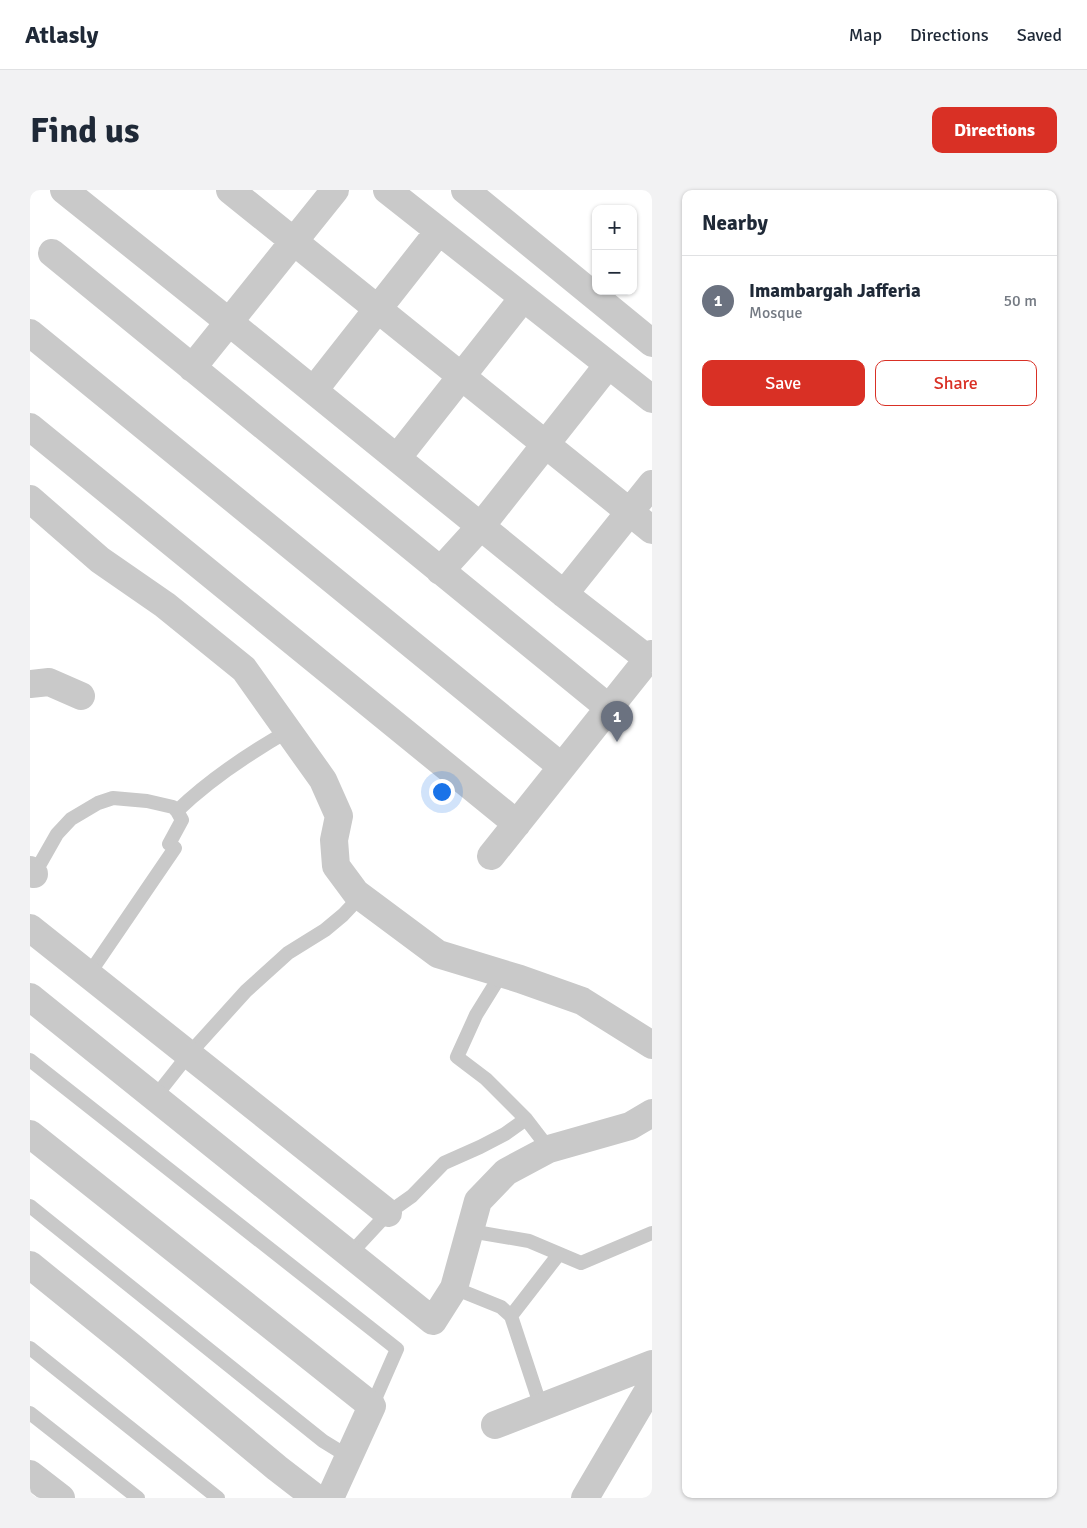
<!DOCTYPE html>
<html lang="en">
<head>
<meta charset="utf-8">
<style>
  :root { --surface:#fff; --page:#f2f2f3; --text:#1f2937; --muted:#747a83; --line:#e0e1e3; --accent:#d93025 }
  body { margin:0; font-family:Signika,sans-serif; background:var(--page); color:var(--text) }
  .controls { position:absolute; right:15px; top:15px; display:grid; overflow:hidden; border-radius:10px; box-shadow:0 1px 4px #0004 }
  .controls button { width:45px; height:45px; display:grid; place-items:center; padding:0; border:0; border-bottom:1px solid var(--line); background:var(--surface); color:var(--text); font:25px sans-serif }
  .you { position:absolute; left:411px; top:601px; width:18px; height:18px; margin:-12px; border:4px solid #fff; border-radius:50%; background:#1a73e8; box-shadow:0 0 0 8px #1a73e833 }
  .badge { display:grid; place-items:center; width:32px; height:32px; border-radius:50%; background:var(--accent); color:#fff; font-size:16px; font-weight:700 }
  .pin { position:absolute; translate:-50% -41px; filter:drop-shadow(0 1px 2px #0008) }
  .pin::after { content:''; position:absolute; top:26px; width:18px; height:15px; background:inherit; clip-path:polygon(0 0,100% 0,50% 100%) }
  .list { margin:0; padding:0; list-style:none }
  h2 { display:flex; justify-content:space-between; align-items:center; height:65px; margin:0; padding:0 20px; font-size:21px }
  h2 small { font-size:16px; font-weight:400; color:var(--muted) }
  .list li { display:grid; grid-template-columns:32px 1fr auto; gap:15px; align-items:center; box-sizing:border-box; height:90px; padding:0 20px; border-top:1px solid var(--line) }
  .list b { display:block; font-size:19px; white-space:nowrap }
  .list p { margin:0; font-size:16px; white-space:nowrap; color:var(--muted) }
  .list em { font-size:16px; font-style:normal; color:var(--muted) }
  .actions { display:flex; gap:10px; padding:15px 20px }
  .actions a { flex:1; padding:11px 0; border:1px solid var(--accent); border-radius:10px; text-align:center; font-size:18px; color:var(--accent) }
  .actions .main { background:var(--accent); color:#fff }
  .map { position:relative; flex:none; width:622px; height:1308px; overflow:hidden; border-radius:10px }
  header { display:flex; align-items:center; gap:30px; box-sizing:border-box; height:70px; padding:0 25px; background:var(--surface); border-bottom:1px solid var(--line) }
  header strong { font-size:24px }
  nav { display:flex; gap:28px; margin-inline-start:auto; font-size:18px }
  .intro { display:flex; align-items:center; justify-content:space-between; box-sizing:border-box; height:120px; padding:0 30px }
  h1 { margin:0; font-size:35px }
  .button { padding:12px 22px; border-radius:10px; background:var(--accent); color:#fff; font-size:18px; font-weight:700 }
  main { display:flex; gap:30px; padding:0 30px }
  aside { flex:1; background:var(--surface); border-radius:10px; box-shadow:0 1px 4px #0004 }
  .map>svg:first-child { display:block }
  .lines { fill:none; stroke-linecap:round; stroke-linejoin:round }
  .service { stroke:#c9c9c9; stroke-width:14 }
  .minor { stroke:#c9c9c9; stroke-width:28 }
</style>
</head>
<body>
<header>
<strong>Atlasly</strong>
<nav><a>Map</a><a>Directions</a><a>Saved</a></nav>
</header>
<div class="intro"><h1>Find us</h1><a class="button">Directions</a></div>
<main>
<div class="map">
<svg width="622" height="1308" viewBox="0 0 622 1308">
  <rect width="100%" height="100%" fill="#fff"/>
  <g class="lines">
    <path class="service" d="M2 688 27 644 41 629 68 613 83 608 117 611 143 617 147 621C180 589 218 564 258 541
      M472 783 446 825 427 867 456 889 496 929 519 959
      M59 784 145 658 139 654 152 630 147 621
      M0 870 367 1159 342 1216
      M125 907 159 864 216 801 258 763 295 740 313 725 330 707
      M0 1016 293 1251 319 1267
      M440 1041 499 1051 551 1073 622 1043
      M320 1064 358 1023 382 1006 414 973 450 957 475 944 496 929
      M424 1098 471 1117 481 1126 511 1217
      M481 1126 529 1064
      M0 1158 188 1308
      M0 1223 108 1308"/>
    <path class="minor" d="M34 0 199 132 534 404 618 469
      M200 0 622 340
      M357 0 622 209
      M435 0 622 153
      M22 63 579 518
      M0 143 532 577
      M162 178 305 0
      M284 200 409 41
      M0 237 487 634
      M367 268 493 108
      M0 309 70 370 135 415 214 479 293 590 309 626 304 650 306 676 326 703 408 764 490 789 552 811 622 855
      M410 381 451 336 578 175
      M534 404 622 294
      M0 494 19 492 51 506
      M461 666 622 464
      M0 680 4 684
      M0 738 358 1023
      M0 807 403 1131 424 1098 448 1011 476 982 519 959 600 936 622 923
      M0 944 342 1216 300 1308
      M0 1075 104 1159 247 1278 286 1308
      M465 1235 622 1174
      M0 1284 31 1308
      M555 1308 622 1194"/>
  </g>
</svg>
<div class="controls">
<button>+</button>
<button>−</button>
</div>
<div class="you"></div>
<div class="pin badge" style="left:587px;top:552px;background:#6b7280">1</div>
</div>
<aside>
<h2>Nearby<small></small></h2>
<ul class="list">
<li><span class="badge" style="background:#6b7280">1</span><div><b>Imambargah Jafferia</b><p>Mosque</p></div><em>50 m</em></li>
</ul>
<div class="actions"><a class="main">Save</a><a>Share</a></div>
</aside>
</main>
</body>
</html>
